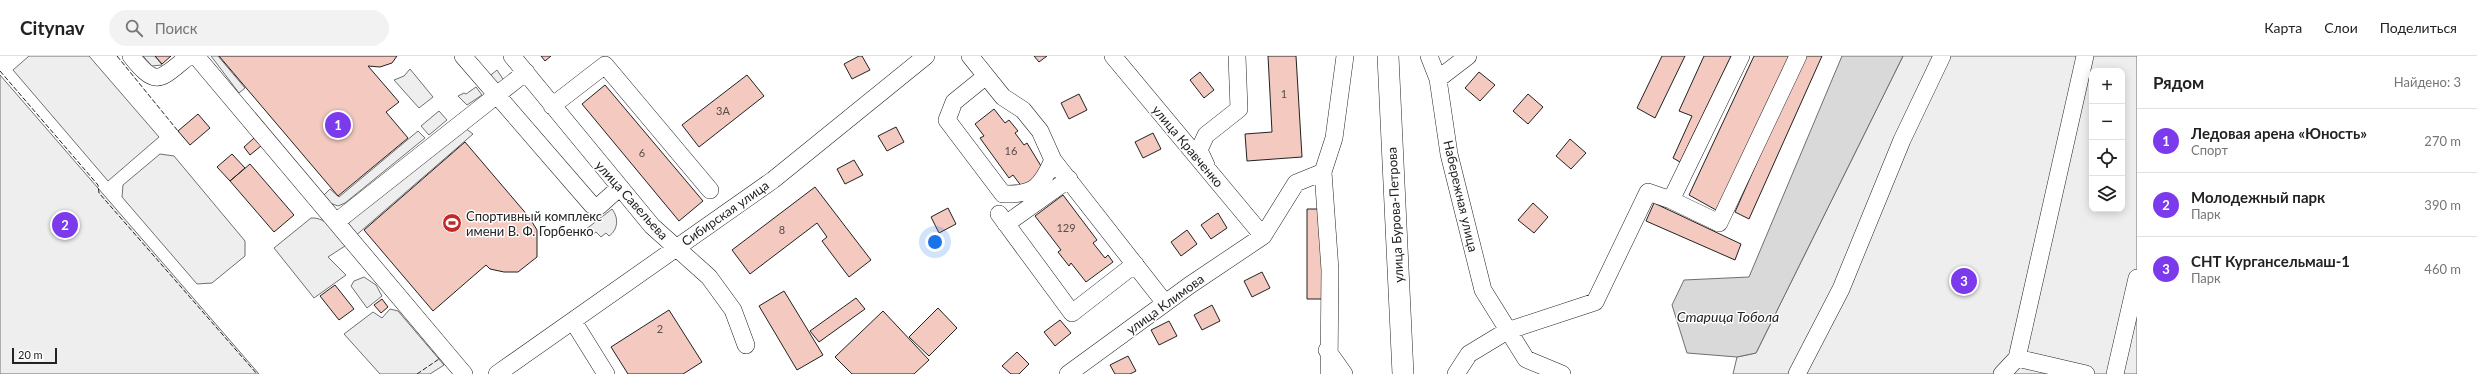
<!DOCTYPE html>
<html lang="ru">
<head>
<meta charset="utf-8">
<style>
  :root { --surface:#fff; --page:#f2f2f2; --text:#222; --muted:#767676; --line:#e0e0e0; --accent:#7c3aed }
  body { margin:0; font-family:Lato,sans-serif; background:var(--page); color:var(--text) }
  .controls { position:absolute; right:12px; top:12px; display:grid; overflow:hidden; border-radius:8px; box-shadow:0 2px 10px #0003 }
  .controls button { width:36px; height:36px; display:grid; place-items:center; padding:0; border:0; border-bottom:1px solid var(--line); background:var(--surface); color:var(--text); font:20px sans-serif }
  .scale { position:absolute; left:12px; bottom:10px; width:45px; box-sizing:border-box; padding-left:4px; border:2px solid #222; border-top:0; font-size:11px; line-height:14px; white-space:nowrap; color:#222; -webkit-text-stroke:3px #fff; paint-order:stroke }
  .you { position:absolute; left:935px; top:186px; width:14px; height:14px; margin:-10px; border:3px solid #fff; border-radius:50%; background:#1a73e8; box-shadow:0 0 0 6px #1a73e833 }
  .badge { display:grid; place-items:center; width:26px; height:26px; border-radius:50%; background:var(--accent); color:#fff; font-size:13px; font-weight:700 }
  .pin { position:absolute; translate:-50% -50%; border:2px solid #fff; box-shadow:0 1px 4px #0006 }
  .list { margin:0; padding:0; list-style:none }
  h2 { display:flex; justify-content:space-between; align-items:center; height:52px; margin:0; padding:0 16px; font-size:17px }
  h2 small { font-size:13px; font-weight:400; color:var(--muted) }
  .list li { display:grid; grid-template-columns:26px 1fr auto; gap:12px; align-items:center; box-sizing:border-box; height:64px; padding:0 16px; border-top:1px solid var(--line) }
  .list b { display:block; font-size:15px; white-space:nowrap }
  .list p { margin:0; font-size:13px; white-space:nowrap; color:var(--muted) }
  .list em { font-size:13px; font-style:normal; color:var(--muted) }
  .icon { flex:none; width:22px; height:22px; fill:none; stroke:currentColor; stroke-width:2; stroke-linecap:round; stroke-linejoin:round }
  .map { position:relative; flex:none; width:2137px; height:318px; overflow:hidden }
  header { display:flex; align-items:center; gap:24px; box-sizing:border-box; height:56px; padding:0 20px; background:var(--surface); border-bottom:1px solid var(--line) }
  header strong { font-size:19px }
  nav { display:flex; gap:22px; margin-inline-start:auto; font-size:14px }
  .search { width:280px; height:36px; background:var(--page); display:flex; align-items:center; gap:10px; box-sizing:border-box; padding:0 14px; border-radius:22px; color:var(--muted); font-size:15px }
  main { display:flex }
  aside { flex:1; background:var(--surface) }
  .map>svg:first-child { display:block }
  .green { fill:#eee; stroke:#6f6f6f; fill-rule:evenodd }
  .water { fill:#d9d9d9; stroke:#6f6f6f }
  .building { fill:#f3c9c0; stroke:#222 }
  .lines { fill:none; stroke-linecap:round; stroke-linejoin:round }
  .minor-casing { stroke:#222; stroke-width:18 }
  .major-casing { stroke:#222; stroke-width:22 }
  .minor { stroke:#fff; stroke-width:17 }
  .major { stroke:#fff; stroke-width:21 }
  .fence { stroke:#222; stroke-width:1; stroke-dasharray:5 2; stroke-linecap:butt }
  .labels { text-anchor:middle; stroke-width:3; stroke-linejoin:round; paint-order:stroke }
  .number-label { font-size:11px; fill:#564c4a }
  .street-label { font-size:13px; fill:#222; stroke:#fff }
  .poi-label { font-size:13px; fill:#222; stroke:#fff; text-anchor:start }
  .water-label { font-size:14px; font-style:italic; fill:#222; stroke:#fff }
</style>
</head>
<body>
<header>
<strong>Citynav</strong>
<div class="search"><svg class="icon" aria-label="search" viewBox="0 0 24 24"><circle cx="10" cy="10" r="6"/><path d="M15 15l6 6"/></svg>Поиск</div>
<nav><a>Карта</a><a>Слои</a><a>Поделиться</a></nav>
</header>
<main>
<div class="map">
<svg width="2137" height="318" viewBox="0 0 2137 318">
  <rect width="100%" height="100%" fill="#fff"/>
  <path class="green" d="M29 0H89L159 81 108 125 13 14Z
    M143 0H155L162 9 152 10Z
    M211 0H218L245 32 239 37Z
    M1903 0H2137V318H1733L1737 301 1756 297ZM2092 15H2122V153H2092Z
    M410 13 433 41 419 52 394 24 404 20Z
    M497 14 505 26 501 29 487 22Z
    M0 19 259 318H0Z
    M476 31 482 39 467 49 458 40 464 37 466 38Z
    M439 55 447 64 429 79 421 70Z
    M465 72 473 78 353 182 348 175 349 166Z
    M418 75 425 82 345 147 338 150 330 147 324 139 330 133 339 141Z
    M160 98 174 100 245 185V200L212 227 197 228 122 141 123 129Z
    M612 153C619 162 618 174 609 180L606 177 601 181 596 176 590 180 585 174Z
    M311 162C328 161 336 178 345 190L328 201 346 219 314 242 274 192Z
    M364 221 376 229 382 240 367 252 351 230 354 225Z
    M390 253 398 255 444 309 430 318H380L344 278 373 256 382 262Z"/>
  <path class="water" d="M1842 0H1903L1756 297 1737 301 1687 297 1672 249 1684 224 1749 221Z"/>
  <path class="building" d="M155 0H171L162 8Z
    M219 0H397L392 7 380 11 368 10 399 46 386 56 408 82 338 140Z
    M541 0H551L545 5Z
    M859 0H862L870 14 852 23 844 8Z
    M1034 0H1047L1039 6Z
    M1268 0H1296L1302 101 1247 105 1245 78 1272 76Z
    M1662 0H1685L1655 62 1637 52Z
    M1704 0H1731L1680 106 1673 102 1692 60 1679 55Z
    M1754 0H1791L1716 154 1689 139Z
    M1804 0H1822L1749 163 1735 156Z
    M1200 16 1214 34 1204 42 1190 24Z
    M1479 16 1495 29 1480 45 1465 32Z
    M747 19 764 40 699 91 682 69Z
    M605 29 703 145 679 165 582 48Z
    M1079 38 1087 54 1069 63 1061 47Z
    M1528 38 1543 51 1528 68 1513 55Z
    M994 53 1005 67 1009 64 1018 75 1015 77 1024 89 1027 87 1044 115 1022 131 1013 119 1009 122 980 82 984 80 975 68Z
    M198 58 210 72 190 89 178 75Z
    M896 71 904 86 887 95 878 80Z
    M1153 77 1161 93 1143 102 1135 86Z
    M254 82 261 90 250 99 244 91Z
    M1570 83 1586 97 1571 113 1556 100Z
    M465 86 529 161 537 174V201L518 216H504L490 213 486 209 433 255 364 174Z
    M232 98 245 112 230 125 217 111Z
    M854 104 863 119 845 128 837 113Z
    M250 108 294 159 274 176 230 125Z
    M815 131 871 204 849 221 822 185 827 181 817 167 750 218 732 194Z
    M1063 139 1097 184 1093 187 1105 202 1108 199 1113 206 1086 226 1071 207 1069 210 1058 196 1061 194 1035 160Z
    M1533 147 1548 161 1534 177 1518 164Z
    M1654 147 1741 188 1735 204 1646 165Z
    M948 152 956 168 939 177 931 161Z
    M1307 153H1323V243H1307Z
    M1218 157 1227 172 1211 183 1201 169Z
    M1187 174 1197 188 1181 200 1171 186Z
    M1262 216 1270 232 1252 241 1244 225Z
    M335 229 354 253 339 264 320 240Z
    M784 235 823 299 797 314 759 250Z
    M856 242 865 253 819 286 810 275Z
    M382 243 388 251 381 257 374 249Z
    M1212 249 1220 265 1202 274 1194 259Z
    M938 252 957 272 929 300 909 281Z
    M669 254 702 306 683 318H628L611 291Z
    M883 255 929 304 914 318H852L835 301Z
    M1060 264 1071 277 1055 290 1044 276Z
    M1169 265 1177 280 1159 289 1151 274Z
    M1017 296 1029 308 1019 318H1011L1002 310Z
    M1128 300 1136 315 1130 318H1115L1110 309Z"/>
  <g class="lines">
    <defs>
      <path id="minor" d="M131 0C157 33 160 23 189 0
        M196 0 464 318
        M463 0 592 149 599 150 619 132
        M512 0 652 170 709 221 733 254 746 289
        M970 0 1003 41 1023 54 1040 75 1053 104C1041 131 1034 139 1003 138L947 64 954 46 986 20
        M1113 0 1263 180
        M1429 0 1438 23 1449 98 1483 234 1526 303 1562 318
        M1741 0 1671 144 1719 167 1798 0
        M1438 23 1468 0
        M552 50 605 9 710 134
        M1053 104 1165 247
        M1206 109 1199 94 1206 79 1239 53 1237 0
        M1323 116 1330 214 1329 318
        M999 158 1072 257 1135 208
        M336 166 526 16
        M1006 168 1069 123
        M573 265 606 318
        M1327 294 1344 318
        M2017 302 2086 318
        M497 318 773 124 926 0
        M1068 318 1190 229 1263 180 1296 127 1323 116 1334 82 1345 0
        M1456 318 1469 298 1507 275 1595 246 1648 136 1671 144
        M1797 318 1841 233 1902 84 1942 0
        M2002 318 2017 302 2085 0
        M2115 318 2137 222"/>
      <path id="major" d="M1388 0 1403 318"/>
    </defs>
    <use href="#minor" class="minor-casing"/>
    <use href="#major" class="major-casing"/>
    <use href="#minor" class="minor"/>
    <use href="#major" class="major"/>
    <path class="fence" d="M117 0 178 75
      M0 15 98 129 99 137 257 318
      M417 318 439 303"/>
  </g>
  <defs>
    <symbol id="stadium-disc" viewBox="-11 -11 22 22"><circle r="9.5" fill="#c62828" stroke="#fff"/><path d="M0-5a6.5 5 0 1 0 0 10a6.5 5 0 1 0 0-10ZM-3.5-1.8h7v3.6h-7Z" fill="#fff"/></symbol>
  </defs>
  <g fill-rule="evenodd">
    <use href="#stadium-disc" x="441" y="156" width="22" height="22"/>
  </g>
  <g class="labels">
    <g class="number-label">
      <text x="1284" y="42">1</text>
      <text x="723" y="59">3А</text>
      <text x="1011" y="99">16</text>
      <text x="642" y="101">6</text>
      <text x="1066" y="176">129</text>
      <text x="782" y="178">8</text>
      <text x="660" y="277">2</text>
    </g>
    <g class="street-label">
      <text transform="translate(1188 90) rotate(50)" y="5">улица Кравченко</text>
      <text transform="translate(1461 140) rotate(77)" y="5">Набережная улица</text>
      <text transform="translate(632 144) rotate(48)" y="5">улица Савельева</text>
      <text transform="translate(725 157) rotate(-35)" y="5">Сибирская улица</text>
      <text transform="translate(1395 159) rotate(-93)" y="5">улица Бурова-Петрова</text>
      <text transform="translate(1165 248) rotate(-36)" y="5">улица Климова</text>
    </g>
    <g class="poi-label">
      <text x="466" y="165">Спортивный комплекс<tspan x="466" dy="15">имени В. Ф. Горбенко</tspan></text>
    </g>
    <g class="water-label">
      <text x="1728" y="266">Старица Тобола</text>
    </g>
  </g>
</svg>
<div class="controls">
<button>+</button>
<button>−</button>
<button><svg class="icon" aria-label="locate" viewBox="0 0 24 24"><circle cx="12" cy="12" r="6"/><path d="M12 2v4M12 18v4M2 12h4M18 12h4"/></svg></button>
<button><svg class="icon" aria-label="layers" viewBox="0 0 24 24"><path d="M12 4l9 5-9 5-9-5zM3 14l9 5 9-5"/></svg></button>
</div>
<div class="scale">20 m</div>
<div class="you"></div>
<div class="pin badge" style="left:338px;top:69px">1</div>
<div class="pin badge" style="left:65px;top:169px">2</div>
<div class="pin badge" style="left:1964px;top:225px">3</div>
</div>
<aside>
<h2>Рядом<small>Найдено: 3</small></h2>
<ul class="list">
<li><span class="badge">1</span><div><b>Ледовая арена «Юность»</b><p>Спорт</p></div><em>270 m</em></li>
<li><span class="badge">2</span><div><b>Молодежный парк</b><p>Парк</p></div><em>390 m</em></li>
<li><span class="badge">3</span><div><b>СНТ Кургансельмаш-1</b><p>Парк</p></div><em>460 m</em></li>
</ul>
</aside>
</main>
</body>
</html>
